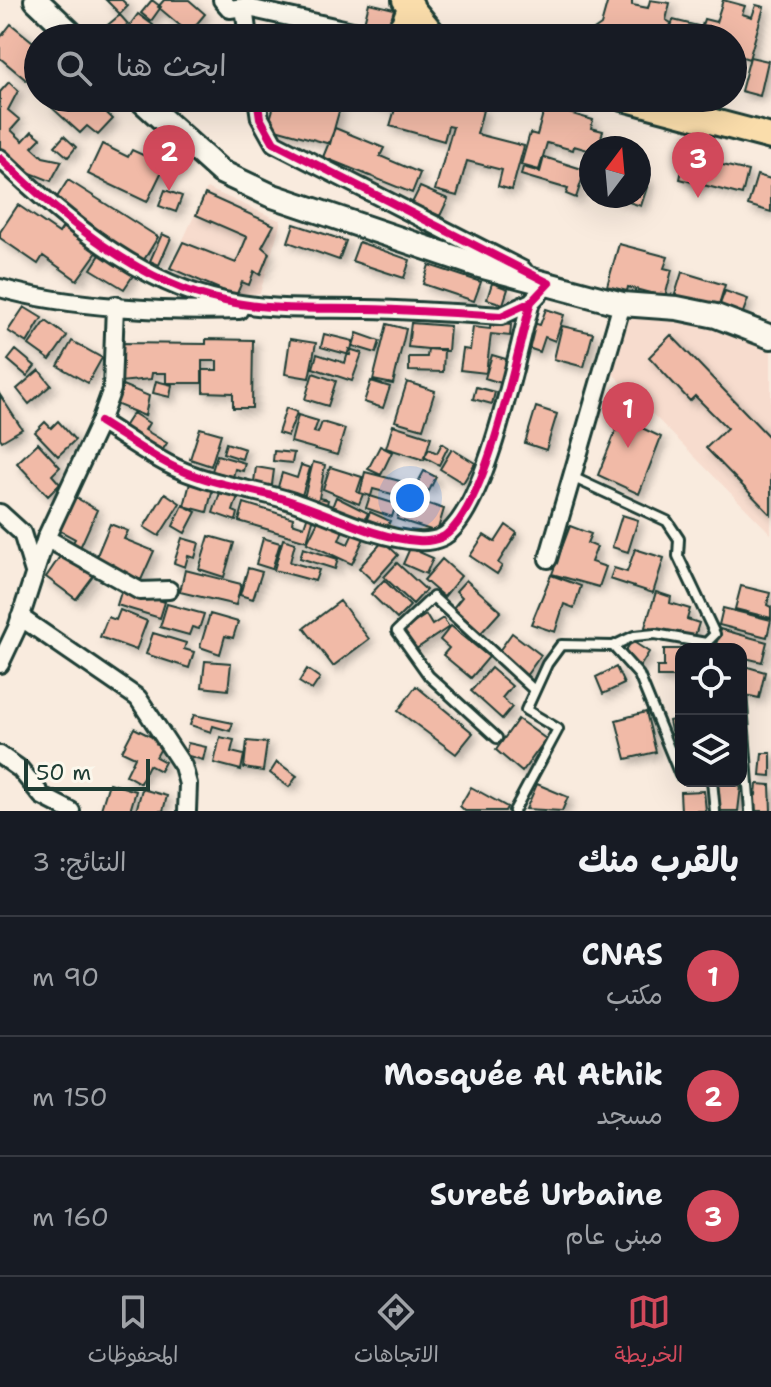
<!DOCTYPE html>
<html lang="ar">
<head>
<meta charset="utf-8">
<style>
  :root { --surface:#171b24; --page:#20242c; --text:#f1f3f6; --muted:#9ea1a6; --line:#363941; --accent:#d1495b }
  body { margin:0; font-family:"Shantell Sans","Playpen Sans Arabic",sans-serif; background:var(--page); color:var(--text); direction:rtl }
  .controls { position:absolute; right:24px; bottom:24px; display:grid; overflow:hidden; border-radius:16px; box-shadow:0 8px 32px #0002 }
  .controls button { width:72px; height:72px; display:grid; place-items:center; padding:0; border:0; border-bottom:2px solid var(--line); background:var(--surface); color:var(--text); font:40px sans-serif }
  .compass { position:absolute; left:579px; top:136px; width:72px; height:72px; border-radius:50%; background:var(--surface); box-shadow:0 8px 32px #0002; rotate:16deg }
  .scale { position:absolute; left:24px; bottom:20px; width:126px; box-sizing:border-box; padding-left:8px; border:4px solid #1f3d34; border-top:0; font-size:22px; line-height:28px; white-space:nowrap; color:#1f3d34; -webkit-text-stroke:6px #fbf7ec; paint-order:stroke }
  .you { position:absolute; left:410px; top:498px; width:28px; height:28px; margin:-20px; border:6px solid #fff; border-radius:50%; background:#1a73e8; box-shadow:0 0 0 12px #1a73e833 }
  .badge { display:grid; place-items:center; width:52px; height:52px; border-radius:50%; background:var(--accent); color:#fff; font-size:26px; font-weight:700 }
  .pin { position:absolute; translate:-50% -66px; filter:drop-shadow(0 2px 4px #0008) }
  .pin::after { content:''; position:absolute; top:42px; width:28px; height:24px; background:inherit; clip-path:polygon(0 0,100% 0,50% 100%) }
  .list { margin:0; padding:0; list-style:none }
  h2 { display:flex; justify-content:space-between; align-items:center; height:104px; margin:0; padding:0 32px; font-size:34px }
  h2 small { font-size:26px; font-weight:400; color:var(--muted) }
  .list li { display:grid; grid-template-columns:52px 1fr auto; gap:24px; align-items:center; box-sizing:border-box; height:120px; padding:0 32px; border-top:2px solid var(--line) }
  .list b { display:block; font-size:30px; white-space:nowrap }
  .list p { margin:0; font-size:26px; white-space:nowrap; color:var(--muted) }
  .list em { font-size:26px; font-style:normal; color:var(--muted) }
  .icon { flex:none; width:44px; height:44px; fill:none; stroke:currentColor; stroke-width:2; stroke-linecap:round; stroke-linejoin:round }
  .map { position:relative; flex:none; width:771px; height:811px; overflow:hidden; direction:ltr }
  .search { position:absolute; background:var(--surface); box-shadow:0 8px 32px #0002; left:24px; right:24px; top:24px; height:88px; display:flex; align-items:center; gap:20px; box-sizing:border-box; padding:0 28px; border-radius:44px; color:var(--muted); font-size:30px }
  .sheet { height:464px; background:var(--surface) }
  nav { display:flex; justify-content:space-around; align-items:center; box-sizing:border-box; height:112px; border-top:2px solid var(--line); background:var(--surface); font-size:22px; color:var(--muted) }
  nav a { display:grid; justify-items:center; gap:4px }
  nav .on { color:var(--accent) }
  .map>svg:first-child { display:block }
  .built { fill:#f7dcce }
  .building { fill:#f1baa7; stroke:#1f3d34; stroke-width:2; filter:url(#shadow) }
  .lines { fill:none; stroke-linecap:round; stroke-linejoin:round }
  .lane-casing { stroke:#1f3d34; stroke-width:14 }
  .street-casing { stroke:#1f3d34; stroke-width:22 }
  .secondary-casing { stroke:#1f3d34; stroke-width:28 }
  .primary-casing { stroke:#1f3d34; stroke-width:30 }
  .lane { stroke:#fbf7ec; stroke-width:8 }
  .street { stroke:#fbf7ec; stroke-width:16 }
  .secondary { stroke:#fbf7ec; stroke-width:22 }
  .primary { stroke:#faddab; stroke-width:24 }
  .cycleway-casing { stroke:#fbf7ec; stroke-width:13 }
  .cycleway { stroke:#d6006c; stroke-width:8 }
</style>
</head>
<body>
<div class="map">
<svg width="771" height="811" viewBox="0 0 771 811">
  <defs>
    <filter id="shadow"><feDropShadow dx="4.5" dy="4.5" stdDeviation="4" flood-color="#0004"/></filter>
  </defs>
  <rect width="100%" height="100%" fill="#f9ebde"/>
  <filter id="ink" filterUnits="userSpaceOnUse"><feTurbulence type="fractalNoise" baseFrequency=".0125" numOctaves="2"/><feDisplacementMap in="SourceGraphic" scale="16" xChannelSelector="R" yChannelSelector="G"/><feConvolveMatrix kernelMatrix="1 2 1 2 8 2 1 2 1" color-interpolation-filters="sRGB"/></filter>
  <g filter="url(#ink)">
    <path class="built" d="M207 188 281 221 260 293 236 296 170 268Z
      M627 314 711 326 771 351V534L612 373Z"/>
    <path class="building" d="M106 0H122L128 6 120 14Z
      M152 0 161 7 151 21 141 13Z
      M164 0H189L205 14 189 33 158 7Z
      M608 0H632V5L648 8 650 0 670 3 666 20 671 23 668 38H640L619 30 616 38H591V32L601 25Z
      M723 0 745 6 742 14 752 17 756 5 764 7 749 59 733 54V38H698L704 19 716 22Z
      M369 3 394 9 388 33 363 27Z
      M138 14 153 25 143 38H130L124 33Z
      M120 15 128 24 112 37 104 28Z
      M673 20 698 26 695 38H683L684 34 670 31Z
      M11 24 38 46V90L0 58V38Z
      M750 57 768 61 760 96 741 91Z
      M9 82 18 91 8 110 20 120 11 130 23 141 32 131 41 138 32 147 43 157 62 161 51 181 28 172 0 148V92Z
      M57 98H91L113 119 98 135 87 126 80 133 50 106Z
      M276 98H304L340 108 330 144 268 127Z
      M362 98H432L483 110 477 134 524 146 512 190 498 186 502 170 467 161 457 196 435 190 453 127 448 126 444 141 390 126 395 109Z
      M545 106 593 120 591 128 603 131 598 148 591 151 574 146 573 150 547 143 539 170 521 165 530 133 537 135Z
      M335 128 384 148 380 156 420 173 412 193 323 157Z
      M64 136 76 147 68 157 55 146Z
      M102 144 128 157 132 150 165 165 147 202 88 174Z
      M685 156 748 171 742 195 680 179Z
      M544 157 585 170 576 198 566 194 568 189 521 175 523 167 540 172Z
      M757 175 771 179V212L748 205Z
      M639 177 649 181 641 206 610 196H639Z
      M68 180 158 237 142 263 106 241 109 237 54 202Z
      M420 187 448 199 440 216 412 203Z
      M165 190 182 196 176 212 159 206Z
      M205 194 274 225 262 247 269 253 260 275 254 271 249 285 242 282 236 296 170 268 183 242 236 263 247 237 196 215Z
      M18 205 59 233 65 224 100 248 77 280 43 256 38 264 0 238V232Z
      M294 224 346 241 339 260 288 242Z
      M162 234 171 238 159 265 150 261Z
      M359 242 410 260 404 278 352 261Z
      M619 244 668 257 664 268 672 270 665 297 628 287 627 291 607 286Z
      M105 247 138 268 124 289 91 269Z
      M429 265 481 282 474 301 423 284Z
      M682 272 725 285 716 314 673 301Z
      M492 283 508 289 503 304 487 299Z
      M725 291 748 299 742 315 719 307Z
      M24 307 42 318 27 343 8 331Z
      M546 309 564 315 555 341 545 337 540 352 522 346 530 322 540 325Z
      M46 321 67 336 50 360 29 345Z
      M411 323 450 326 448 351 408 347Z
      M491 323 511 325 510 336 491 334 486 373 460 370 463 349 470 350 473 327 490 329Z
      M387 324 406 329 393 384 373 380Z
      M562 326 593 333 584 367 554 359Z
      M357 333 380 341 376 353 353 346Z
      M324 334 353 341 350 355 321 347Z
      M671 335 771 439V515L706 448 727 428 695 396 690 401 649 357Z
      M206 339 253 340 252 408H233V393L203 392V370H217V361H202V383H166V373H152L151 379 119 382 120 343 206 344Z
      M290 339 316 343 309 378 285 374Z
      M72 341 102 358 88 383 58 366Z
      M349 349 362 353 352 381 313 368 317 354 345 363Z
      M428 349H444L443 372 409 371V357H427Z
      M16 350 35 366 27 376 8 360Z
      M492 355 509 360 501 383 485 378Z
      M39 370 51 385 29 404 17 389Z
      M313 373 336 381 328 406 305 399Z
      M156 381 172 385 170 397 153 393Z
      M371 381 390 387 383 408 364 402Z
      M407 382 435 391 423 429 395 421Z
      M120 384 149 396 145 416 113 403Z
      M476 387 495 392 492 404 473 399Z
      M0 395 22 429 2 441 0 438Z
      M536 407 557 414 546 450 525 443Z
      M286 408 297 412 288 436 278 433Z
      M133 413 149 423 145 430 167 443 158 457 120 433Z
      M298 415 318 421 314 432 318 433 322 422 345 429 337 455 291 442Z
      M621 418 661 437 639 494 598 475Z
      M58 421 75 440 58 456 35 432 45 422 51 428Z
      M393 425 431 437 424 460 386 448Z
      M200 428 221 434 211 466 190 459Z
      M38 443 60 467 52 475 60 484 48 496 17 463Z
      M226 443 245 449 242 459 223 453Z
      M442 443 448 447 439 465 424 457 429 449 437 453Z
      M380 446 392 452 381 475 368 469Z
      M452 449 475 463 463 483 440 469Z
      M274 451 294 453 292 463 273 461Z
      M217 455 245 463 243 471 235 469 233 477 212 471Z
      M313 462 325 465 319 498 328 500 326 508 303 502Z
      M301 465 310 468 300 502 276 494 282 473 297 478Z
      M256 467 274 470 271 492 253 489Z
      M330 467 362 477 357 492 363 494 359 504 323 489Z
      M424 471 436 477 429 491 417 484Z
      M365 472 400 481 396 495 373 489 371 496 360 493Z
      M190 483 213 488 207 512 184 506Z
      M222 487 239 493 233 511 238 513 236 521 213 513Z
      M165 493 180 503 159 536 144 527Z
      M370 496 396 504 392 517 366 508Z
      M404 496 444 509 437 532 397 519Z
      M75 497 97 510 79 550 71 546 75 539 57 529Z
      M336 497 368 513 364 522 331 510Z
      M244 503 293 518 292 523 304 527 308 515 314 517 307 541 239 521Z
      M183 505 196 512 185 533 173 526Z
      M370 512 390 521 385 532 365 523Z
      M622 515 638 520 628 552 612 547Z
      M319 519 343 530 339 540 348 544 354 531 365 536 352 564 307 543Z
      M110 524 128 531 124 539 154 551 141 580 95 560Z
      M506 525 517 533 498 563 502 566 497 574 470 556 484 535 495 542Z
      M570 526 591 534 587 543 597 547 591 562 606 567 599 587 552 574Z
      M209 536 234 543 224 577 199 569Z
      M182 538 199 543 195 558 188 556 185 567 174 563Z
      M263 538 280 543 272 569 256 564Z
      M283 539 295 543 290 562 319 570 315 581 274 570Z
      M383 541 398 555 374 582 359 568Z
      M303 548 338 559 335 569 300 558Z
      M410 548 433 558 426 574 403 564Z
      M635 549 664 558 653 593 610 579 614 568 627 572Z
      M63 552 94 575 76 599 46 577Z
      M442 559 461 576 444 597 424 580Z
      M397 563 426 590 413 604 384 577Z
      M248 568 262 572 253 599 240 595Z
      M185 570 241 584 236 605 180 592Z
      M551 575 581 586 574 608 564 604 555 632 531 624Z
      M384 580 410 606 397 619 371 594Z
      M466 580 501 611 481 633 453 608 462 597 456 591Z
      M741 586 770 593 767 605 771 607V618L735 609Z
      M122 589 165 602 160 618 117 605Z
      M656 592 671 597 670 603 690 609 687 619 699 623 693 642 645 627Z
      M340 601 369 639 333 666 304 628Z
      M167 604 204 614 199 629 192 627 189 635 160 627Z
      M723 608 771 620 767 637 719 625Z
      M120 610 147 621 136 650 100 637 108 617 116 620Z
      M210 614 238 622 233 638 225 636 220 654 200 647Z
      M426 615 432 625 443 618 449 627 416 649 403 630Z
      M451 626 489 657 471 678 443 655 449 648 440 640Z
      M720 629 767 642 762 662 741 657V649H715Z
      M153 633 186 643 184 649 194 652 189 668 146 654Z
      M512 633 541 655 523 680 494 658Z
      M632 641 649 652 638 670 620 659Z
      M664 649H681V681L678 677H657V667H664Z
      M205 661 231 663 228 690 202 687Z
      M741 665 765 672 759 698 741 694Z
      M616 667 624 684 603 694 596 677Z
      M491 668 512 686 502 698 512 707 502 719 471 691Z
      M307 669 320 678 312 690 299 682Z
      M416 686 473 733 456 754 398 711Z
      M646 712 656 752 626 759 616 720Z
      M194 715 233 723 230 731 213 726 211 732 190 725Z
      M681 718V743L668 746 666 737 672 735 669 721Z
      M518 719 546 739 522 772 496 750Z
      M134 728 164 743 156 757 165 762 160 771 149 765 140 783 126 775 135 757 122 751Z
      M220 737 234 740 231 752 244 755 241 770 214 763Z
      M247 741 267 743 263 771 244 768Z
      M188 743 206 747 203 760 185 755Z
      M762 753H771V776L760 775Z
      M277 762 297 776 289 787 270 773Z
      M715 781 741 786 738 811H716Z
      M109 783 136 791 130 811 101 809Z
      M537 784 568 797 562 811 526 809Z
      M757 784 770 785 771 811H750L751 794 756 795Z
      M471 787 507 807 505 811H465L460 806Z
      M142 789 167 796 163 811H136Z
      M704 791 706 811H681L680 792Z"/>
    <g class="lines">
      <defs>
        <path id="lane" d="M613 646 639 675 680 775
          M741 691 750 811
          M497 738 429 676 397 631 433 597 533 689
          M712 781 715 811
          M514 811 558 729 526 710 547 664 561 645 613 646 634 636 655 634 706 643 715 634 678 556 679 539 667 521 572 477"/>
        <path id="street" d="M222 0 230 9 244 7 248 38
          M244 7 384 38
          M257 98 260 118 274 143 523 270
          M0 158C61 217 139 284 225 301 271 311 319 308 366 309 411 310 456 313 501 316L531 302 549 283 544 281
          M0 288C65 307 172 313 239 310
          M100 422C123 436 145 452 168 464 204 483 246 488 284 499 328 512 372 538 418 541 426 542 440 540 447 534 488 502 516 355 531 302
          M0 513 22 533 34 572
          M46 538 140 591 169 590
          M548 559 622 304
          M20 617 138 698 183 766 188 784 187 811
          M0 664 17 628 46 538 100 422 112 389 115 305
          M0 755 20 769 42 796 71 811"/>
        <path id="secondary" d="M36 0 76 38
          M139 98 221 172 270 195 480 266 622 304 677 308 716 316 771 337"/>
        <path id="primary" d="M405 0 436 38
          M393 38 404 24 411 5
          M623 98 771 137"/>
      </defs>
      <use href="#lane" class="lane-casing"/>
      <use href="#street" class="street-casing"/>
      <use href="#secondary" class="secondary-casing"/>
      <use href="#primary" class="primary-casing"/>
      <use href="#lane" class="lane"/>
      <use href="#street" class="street"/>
      <use href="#secondary" class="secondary"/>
      <use href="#primary" class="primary"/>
      <defs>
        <path id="cycleway" d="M0 158C61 217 139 284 225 301 271 311 319 308 366 309 411 310 456 313 501 316L531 302 549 283 274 143 260 118 257 98
          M100 422C123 436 145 452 168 464 204 483 246 488 284 499 328 512 372 538 418 541 426 542 440 540 447 534 488 502 516 355 531 302"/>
      </defs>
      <use href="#cycleway" class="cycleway-casing"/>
      <use href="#cycleway" class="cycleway"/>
    </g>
  </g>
</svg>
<div class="controls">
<button><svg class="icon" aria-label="locate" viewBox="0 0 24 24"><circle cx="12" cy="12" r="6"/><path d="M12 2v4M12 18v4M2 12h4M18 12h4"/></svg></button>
<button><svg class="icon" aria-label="layers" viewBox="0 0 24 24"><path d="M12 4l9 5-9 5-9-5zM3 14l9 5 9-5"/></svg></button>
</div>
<svg class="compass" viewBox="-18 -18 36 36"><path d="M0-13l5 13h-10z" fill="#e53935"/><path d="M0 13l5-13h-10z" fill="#9ea1a6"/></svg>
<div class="scale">50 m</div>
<div class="you"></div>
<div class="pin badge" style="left:628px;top:448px">1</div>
<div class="pin badge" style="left:169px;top:191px">2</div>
<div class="pin badge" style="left:698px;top:198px">3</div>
<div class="search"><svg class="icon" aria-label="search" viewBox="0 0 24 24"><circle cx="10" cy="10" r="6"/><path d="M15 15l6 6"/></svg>ابحث هنا</div>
</div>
<section class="sheet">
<h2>بالقرب منك<small>النتائج: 3</small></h2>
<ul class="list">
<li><span class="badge">1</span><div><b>CNAS</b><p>مكتب</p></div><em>90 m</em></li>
<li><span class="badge">2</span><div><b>Mosquée Al Athik</b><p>مسجد</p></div><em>150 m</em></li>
<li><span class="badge">3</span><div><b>Sureté Urbaine</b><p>مبنى عام</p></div><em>160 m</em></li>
</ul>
</section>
<nav>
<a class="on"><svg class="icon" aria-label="map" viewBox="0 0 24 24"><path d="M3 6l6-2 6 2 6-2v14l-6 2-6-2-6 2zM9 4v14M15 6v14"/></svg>الخريطة</a>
<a><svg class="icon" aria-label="directions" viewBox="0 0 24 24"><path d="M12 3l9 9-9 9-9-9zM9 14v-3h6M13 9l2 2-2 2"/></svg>الاتجاهات</a>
<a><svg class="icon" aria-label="saved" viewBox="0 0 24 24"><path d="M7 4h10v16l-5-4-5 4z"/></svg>المحفوظات</a>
</nav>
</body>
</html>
